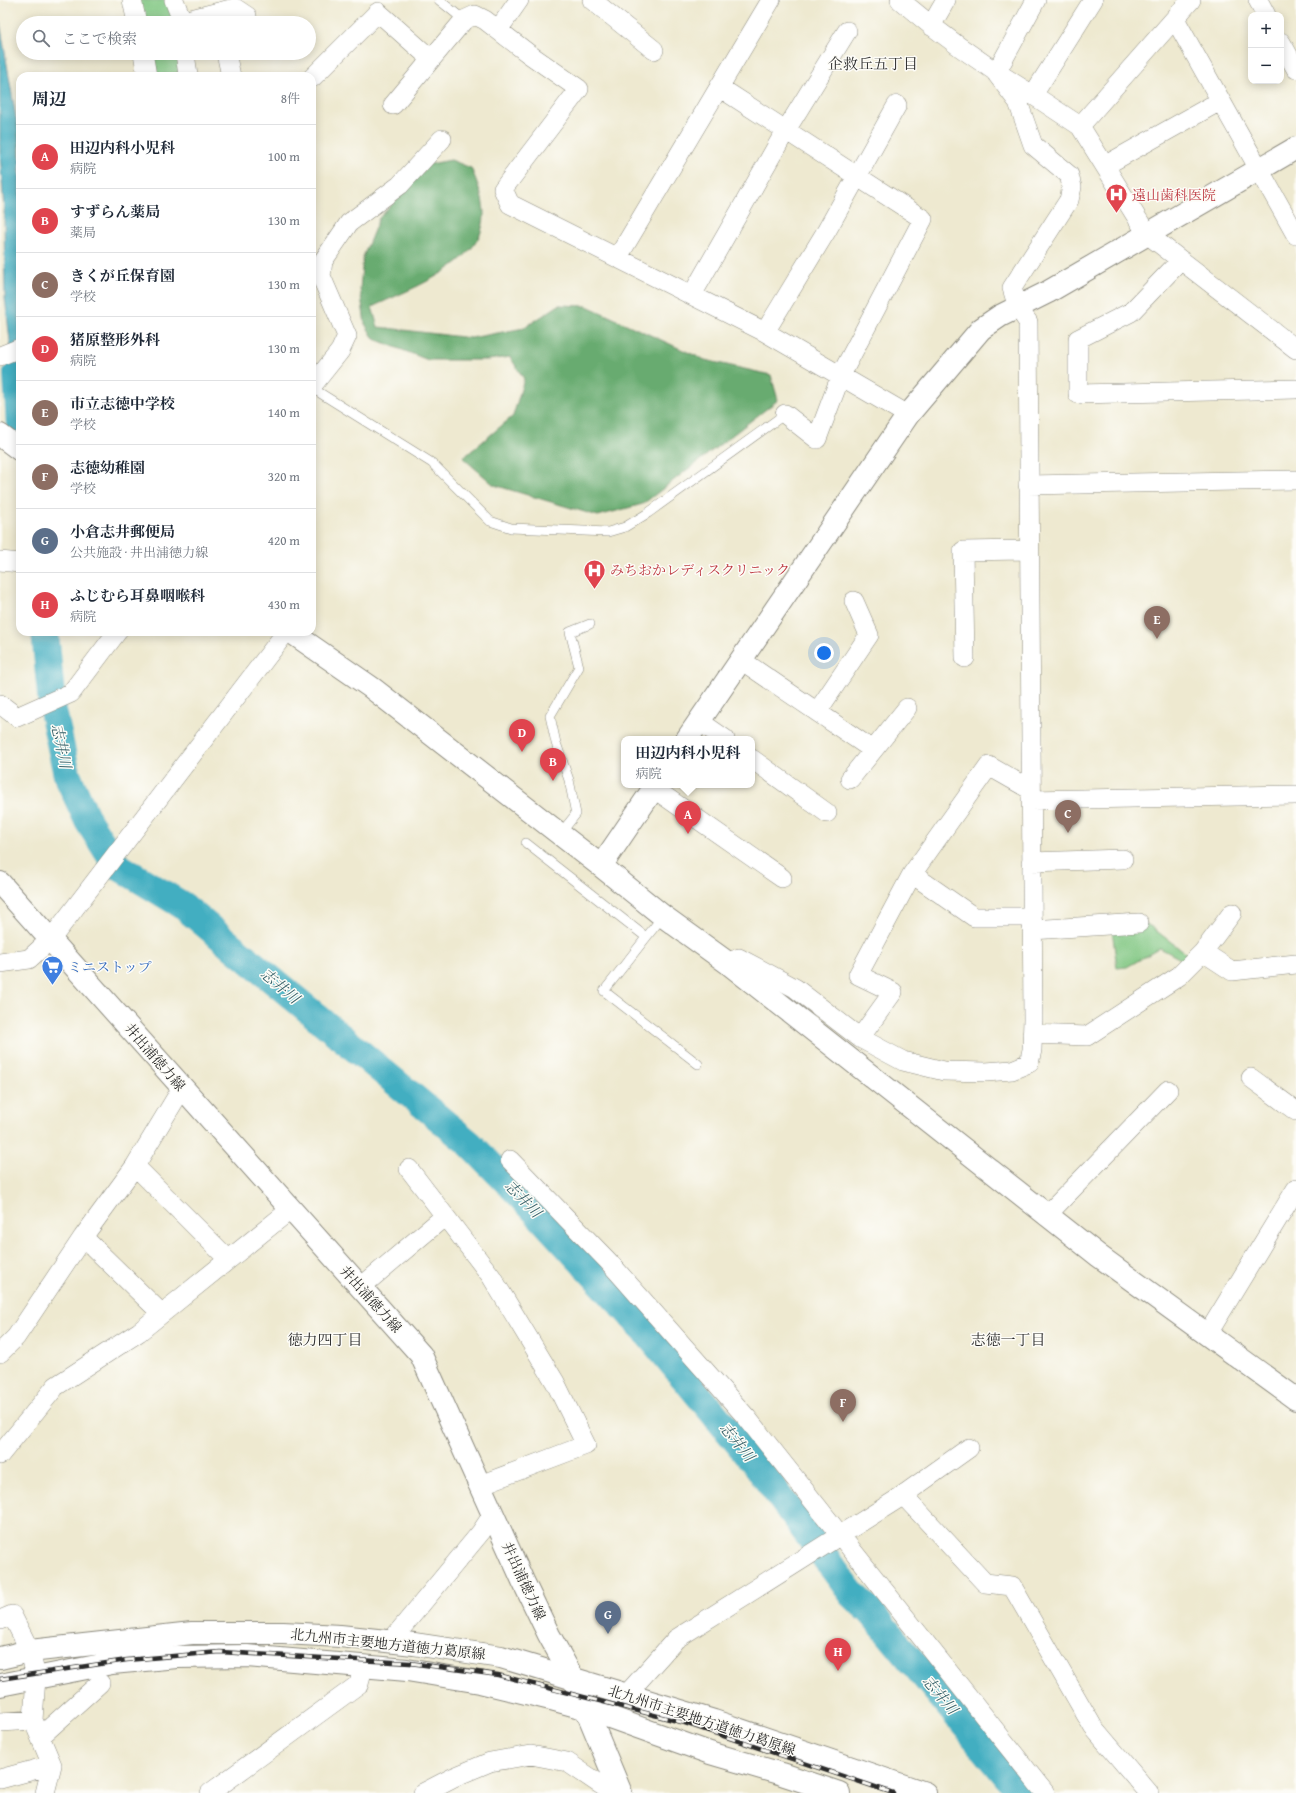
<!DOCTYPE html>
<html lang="ja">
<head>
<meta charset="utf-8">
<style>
  :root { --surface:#fff; --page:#f2f2f3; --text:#1f2937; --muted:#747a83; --line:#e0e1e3; --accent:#0b8043 }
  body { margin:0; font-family:"Gentium Book Plus","Noto Serif JP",serif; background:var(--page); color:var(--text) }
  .controls { position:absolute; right:12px; top:12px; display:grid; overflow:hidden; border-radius:8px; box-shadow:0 2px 10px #0003 }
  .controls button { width:36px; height:36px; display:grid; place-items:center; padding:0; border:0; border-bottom:1px solid var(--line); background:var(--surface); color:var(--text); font:20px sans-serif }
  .you { position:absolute; left:824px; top:653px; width:14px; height:14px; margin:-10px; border:3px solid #fff; border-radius:50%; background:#1a73e8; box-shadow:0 0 0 6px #1a73e833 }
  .badge { display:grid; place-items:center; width:26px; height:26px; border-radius:50%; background:var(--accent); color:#fff; font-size:13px; font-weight:700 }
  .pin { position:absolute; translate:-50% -33px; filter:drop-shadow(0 1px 2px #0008) }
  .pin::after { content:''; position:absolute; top:21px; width:14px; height:12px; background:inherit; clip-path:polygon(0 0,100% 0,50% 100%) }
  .popup { position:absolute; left:621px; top:736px; width:134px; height:52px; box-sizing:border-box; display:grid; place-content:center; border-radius:8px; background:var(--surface); filter:drop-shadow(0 1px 3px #0005); font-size:13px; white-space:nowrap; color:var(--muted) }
  .popup b { font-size:15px; color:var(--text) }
  .popup::after { content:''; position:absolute; left:50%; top:100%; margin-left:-8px; border:8px solid transparent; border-top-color:var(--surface) }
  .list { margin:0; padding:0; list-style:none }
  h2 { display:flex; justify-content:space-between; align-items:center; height:52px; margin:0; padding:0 16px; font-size:17px }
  h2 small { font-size:13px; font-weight:400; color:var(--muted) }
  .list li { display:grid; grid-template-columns:26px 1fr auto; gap:12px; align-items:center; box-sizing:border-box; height:64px; padding:0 16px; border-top:1px solid var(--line) }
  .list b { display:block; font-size:15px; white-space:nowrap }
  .list p { margin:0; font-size:13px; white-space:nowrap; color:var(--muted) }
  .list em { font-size:13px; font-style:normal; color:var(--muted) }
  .icon { flex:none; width:22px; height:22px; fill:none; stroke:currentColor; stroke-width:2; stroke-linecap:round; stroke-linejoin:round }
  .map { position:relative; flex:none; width:1296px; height:1793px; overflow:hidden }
  .search { position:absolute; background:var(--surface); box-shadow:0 2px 10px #0003; left:16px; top:16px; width:300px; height:44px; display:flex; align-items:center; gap:10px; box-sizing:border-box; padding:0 14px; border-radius:22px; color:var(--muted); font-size:15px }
  .panel { position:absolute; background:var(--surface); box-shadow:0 2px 10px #0003; left:16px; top:72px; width:300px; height:564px; border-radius:12px }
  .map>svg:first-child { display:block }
  .green { fill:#7fc681; stroke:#557856 }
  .forest { fill:#67ab6f; stroke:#496b4d }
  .water { fill:#42aec1; stroke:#366c76 }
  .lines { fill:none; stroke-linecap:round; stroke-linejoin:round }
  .river { stroke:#42aec1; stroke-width:28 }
  .service-casing { stroke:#8c8a7e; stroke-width:10 }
  .minor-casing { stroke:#8c8a7e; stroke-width:20 }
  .tertiary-casing { stroke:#8c8a7e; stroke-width:24 }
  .secondary-casing { stroke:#8c8a7e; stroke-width:24 }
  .primary-casing { stroke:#8c8a7e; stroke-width:24 }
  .service { stroke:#fff; stroke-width:9 }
  .minor { stroke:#fff; stroke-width:19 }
  .tertiary { stroke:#fff; stroke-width:22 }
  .secondary { stroke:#fff; stroke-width:22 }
  .primary { stroke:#fff; stroke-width:22 }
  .rail-casing { stroke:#2b2b2b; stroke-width:4.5 }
  .rail { stroke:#fdfcf7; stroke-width:3; stroke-dasharray:9; stroke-linecap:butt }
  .labels { text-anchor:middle; stroke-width:3; stroke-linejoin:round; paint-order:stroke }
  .health-label { font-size:14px; fill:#be3a42; stroke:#fdfcf7; text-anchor:start }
  .shop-label { font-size:14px; fill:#366cbe; stroke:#fdfcf7; text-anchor:start }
  .street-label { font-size:14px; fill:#2b2b2b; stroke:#fdfcf7 }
  .neighbourhood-label { font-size:15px; fill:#2b2b2b; stroke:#fdfcf7 }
  .water-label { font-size:15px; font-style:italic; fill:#345f67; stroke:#fdfcf7 }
</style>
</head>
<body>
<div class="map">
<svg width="1296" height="1793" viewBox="0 0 1296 1793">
  <rect width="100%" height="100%" fill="#fdfcf7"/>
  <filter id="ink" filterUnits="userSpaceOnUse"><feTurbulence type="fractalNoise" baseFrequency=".025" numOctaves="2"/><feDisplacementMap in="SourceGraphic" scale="8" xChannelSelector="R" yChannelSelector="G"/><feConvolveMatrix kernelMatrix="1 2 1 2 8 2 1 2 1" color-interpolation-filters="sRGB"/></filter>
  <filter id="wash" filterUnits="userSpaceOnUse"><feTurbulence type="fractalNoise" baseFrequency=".012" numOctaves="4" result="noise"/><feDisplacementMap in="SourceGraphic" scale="16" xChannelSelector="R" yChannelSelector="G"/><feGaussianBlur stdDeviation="0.9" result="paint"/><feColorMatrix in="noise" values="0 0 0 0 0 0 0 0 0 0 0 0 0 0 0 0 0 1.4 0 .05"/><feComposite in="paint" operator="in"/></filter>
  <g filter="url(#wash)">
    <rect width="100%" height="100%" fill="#eee9d0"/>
    <path class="green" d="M136 0H170L178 23H141Z
      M147 53H181L183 72 151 76Z
      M17 124H20V161Z
      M20 191V331L19 303Z
      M1145 924 1150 926 1192 958 1188 963 1160 948 1127 967 1117 968 1112 929Z"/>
    <path class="forest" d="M451 160 471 168C478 184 487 206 483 224 476 267 407 290 372 307L378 327 471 338 524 328 559 305 587 306 705 360 771 375 778 400 643 504 598 516 494 485 463 458 513 416 524 379 510 357 488 360H428L374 339 365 324 360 289 363 257 379 218 430 164Z"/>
    <path class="water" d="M0 23 17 124 20 161 19 303 20 357 18 412 5 297 4 210 0 152Z"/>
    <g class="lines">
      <path class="river" d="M17 374 20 427
        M45 632 52 706 67 775 88 821 116 865 182 905 470 1144 524 1199 642 1327 754 1462 852 1594 871 1612 1021 1793"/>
    </g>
  </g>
  <g filter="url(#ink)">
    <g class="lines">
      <defs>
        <path id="service" d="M439 0 464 20
          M312 388 432 463 490 521 511 528 608 532 625 527 648 513 785 414
          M560 834 576 814 569 780 556 743 550 716 579 667 570 632 590 624
          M526 843 646 937
          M663 916 604 991 698 1064"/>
        <path id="minor" d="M132 0 137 23
          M174 0 183 23
          M592 0 654 50
          M900 0C942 36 986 67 1033 95L1093 0
          M1258 0 1266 15
          M1175 19 1296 235
          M183 21 235 8 247 16 248 23
          M931 26 946 0
          M498 30 519 0
          M1281 42 1296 69
          M143 53 147 76
          M185 53 188 76
          M226 53 231 76
          M996 73 1036 0
          M312 78 378 12 431 59
          M719 87 923 219 841 375 817 439 785 414
          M1033 95 1080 126 1147 234 1296 349
          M393 105 464 20 475 15 485 20 529 54 579 89 503 189 510 204 765 332 908 415
          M1080 126 1191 0
          M1106 165 1220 101
          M618 257 771 0
          M1181 260 1131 312 1078 339V394L1296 389
          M692 295 786 130 847 31
          M765 332 827 230 897 105
          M0 356 20 348
          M312 386 340 351 347 336 321 276 323 261 349 223 400 185 442 139
          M1028 485 1296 480
          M0 561 20 563
          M965 658 963 551 1029 550
          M741 660 873 750
          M0 704 17 717 71 693 117 632
          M817 712 869 635 854 601
          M699 721 725 739
          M752 759 827 813
          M850 779 907 708
          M653 788 782 878
          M1031 790 989 766 912 874 974 917H1032
          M1031 800 1296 795
          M1031 862 1123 859
          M1032 930 1139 923
          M1203 952 1232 971 1296 964
          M0 963 29 959 51 939 286 632
          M728 963 739 958 795 988 860 1038 903 1061 944 1071 986 1072 1012 1070 1029 1063 1032 1050 1033 1019 1028 322 1018 308 1012 288 1069 200 1072 187 1069 175 1033 145 1018 102 996 73
          M1032 1034 1087 1036 1179 976 1203 952 1232 913
          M860 1038 893 992 858 975 912 874
          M1251 1078 1296 1111
          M510 1160 609 1262 747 1418 1045 1793
          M135 1166 228 1259
          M409 1169 491 1276 555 1382 586 1445 480 1485
          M1046 1216 1168 1090
          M83 1237 161 1313
          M361 1287 445 1216
          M1207 1335 1296 1189
          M0 1353 16 1337 83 1237 135 1166 182 1088
          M0 1455 56 1386 139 1332 290 1210
          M903 1495 985 1583 1012 1586 1093 1727 1149 1793
          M0 1620 12 1615 30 1651 36 1677 33 1720 52 1765 45 1793
          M390 1642 481 1532 493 1514
          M626 1695 676 1639 896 1500 969 1448
          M0 1722 33 1720
          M41 1736 100 1683
          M0 1779 52 1765
          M210 1793 359 1684 363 1666
          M423 1793 454 1777 490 1762 531 1755 567 1762 613 1793"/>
        <path id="tertiary" d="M0 435 20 450
          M291 632 372 688 601 866 663 916 728 963 1099 1256 1296 1399
          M687 739 908 415 981 329 1000 316 1048 292 1296 148
          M601 866 656 785"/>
        <path id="secondary" d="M0 883 421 1355 523 1581 549 1635 574 1680 621 1793"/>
        <path id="primary" d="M0 1658 30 1651 192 1633H283L340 1636 414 1644 501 1657 714 1721 925 1793
          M0 1685 112 1663 177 1657 247 1656 407 1670 480 1682 551 1699 587 1709 710 1753 782 1774 839 1793"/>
      </defs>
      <use href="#service" class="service-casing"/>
      <use href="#minor" class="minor-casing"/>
      <use href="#tertiary" class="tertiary-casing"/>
      <use href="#secondary" class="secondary-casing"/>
      <use href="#primary" class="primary-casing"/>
      <use href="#service" class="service"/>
      <use href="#minor" class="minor"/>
      <use href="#tertiary" class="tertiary"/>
      <use href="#secondary" class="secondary"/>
      <use href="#primary" class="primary"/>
      <defs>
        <path id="rail" d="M0 1679 127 1660 220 1652 410 1663 498 1675 685 1723 893 1793"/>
      </defs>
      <use href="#rail" class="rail-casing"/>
      <use href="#rail" class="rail"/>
    </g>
  </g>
  <defs>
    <symbol id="hospital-pin" viewBox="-11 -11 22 30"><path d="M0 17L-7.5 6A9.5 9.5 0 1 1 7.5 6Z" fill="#e0444e" stroke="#fdfcf7"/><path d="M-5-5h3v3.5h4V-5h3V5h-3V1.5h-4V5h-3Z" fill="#fff"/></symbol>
    <symbol id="supermarket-pin" viewBox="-11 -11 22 30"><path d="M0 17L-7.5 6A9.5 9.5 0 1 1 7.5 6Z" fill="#3f7fe0" stroke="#fdfcf7"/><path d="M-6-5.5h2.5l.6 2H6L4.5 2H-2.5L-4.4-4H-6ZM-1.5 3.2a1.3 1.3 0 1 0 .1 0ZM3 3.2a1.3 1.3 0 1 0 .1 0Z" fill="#fff"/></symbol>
  </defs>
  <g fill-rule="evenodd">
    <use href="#hospital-pin" x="1104" y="182" width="25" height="34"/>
    <use href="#hospital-pin" x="582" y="558" width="25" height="34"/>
    <use href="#supermarket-pin" x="40" y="954" width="25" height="34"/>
  </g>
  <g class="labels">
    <g class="health-label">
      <text x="1132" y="200">遠山歯科医院</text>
      <text x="610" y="575">みちおかレディスクリニック</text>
    </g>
    <g class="shop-label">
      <text x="68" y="972">ミニストップ</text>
    </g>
    <g class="street-label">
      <text transform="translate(155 1057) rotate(49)" y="5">井出浦徳力線</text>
      <text transform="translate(371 1299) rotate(48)" y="5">井出浦徳力線</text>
      <text transform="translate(524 1581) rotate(65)" y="5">井出浦徳力線</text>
      <text transform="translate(388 1644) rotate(6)" y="5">北九州市主要地方道徳力葛原線</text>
      <text transform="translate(702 1720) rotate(18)" y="5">北九州市主要地方道徳力葛原線</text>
    </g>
    <g class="neighbourhood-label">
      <text x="873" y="69">企救丘五丁目</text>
      <text x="325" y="1345">徳力四丁目</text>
      <text x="1008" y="1345">志徳一丁目</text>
    </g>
    <g class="water-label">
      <text transform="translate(61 746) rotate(78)" y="5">志井川</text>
      <text transform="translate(280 986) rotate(40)" y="5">志井川</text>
      <text transform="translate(523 1199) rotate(46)" y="5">志井川</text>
      <text transform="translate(737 1442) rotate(51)" y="5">志井川</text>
      <text transform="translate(940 1695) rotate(50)" y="5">志井川</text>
    </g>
  </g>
</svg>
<div class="controls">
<button>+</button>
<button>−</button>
</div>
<div class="you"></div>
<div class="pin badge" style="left:688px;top:834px;background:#e0444e">A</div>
<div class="popup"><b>田辺内科小児科</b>病院</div>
<div class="pin badge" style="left:553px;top:781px;background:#e0444e">B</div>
<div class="pin badge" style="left:1068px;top:833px;background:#8d6e63">C</div>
<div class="pin badge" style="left:522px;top:752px;background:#e0444e">D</div>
<div class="pin badge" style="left:1157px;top:639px;background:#8d6e63">E</div>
<div class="pin badge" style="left:843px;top:1422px;background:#8d6e63">F</div>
<div class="pin badge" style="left:608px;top:1634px;background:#5c6f8a">G</div>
<div class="pin badge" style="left:838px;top:1671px;background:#e0444e">H</div>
<div class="search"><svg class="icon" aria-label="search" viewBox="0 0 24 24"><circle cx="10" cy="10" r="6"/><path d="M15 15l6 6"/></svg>ここで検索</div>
<section class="panel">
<h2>周辺<small>8件</small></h2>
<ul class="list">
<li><span class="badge" style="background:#e0444e">A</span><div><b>田辺内科小児科</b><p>病院</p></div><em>100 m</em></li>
<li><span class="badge" style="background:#e0444e">B</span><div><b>すずらん薬局</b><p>薬局</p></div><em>130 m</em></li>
<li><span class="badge" style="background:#8d6e63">C</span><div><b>きくが丘保育園</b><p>学校</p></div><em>130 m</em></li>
<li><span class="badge" style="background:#e0444e">D</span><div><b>猪原整形外科</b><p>病院</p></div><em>130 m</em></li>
<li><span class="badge" style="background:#8d6e63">E</span><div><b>市立志徳中学校</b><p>学校</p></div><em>140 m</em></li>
<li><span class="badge" style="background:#8d6e63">F</span><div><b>志徳幼稚園</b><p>学校</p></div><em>320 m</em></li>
<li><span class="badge" style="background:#5c6f8a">G</span><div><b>小倉志井郵便局</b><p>公共施設 · 井出浦徳力線</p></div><em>420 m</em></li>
<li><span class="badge" style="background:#e0444e">H</span><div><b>ふじむら耳鼻咽喉科</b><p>病院</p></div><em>430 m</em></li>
</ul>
</section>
</div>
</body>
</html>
